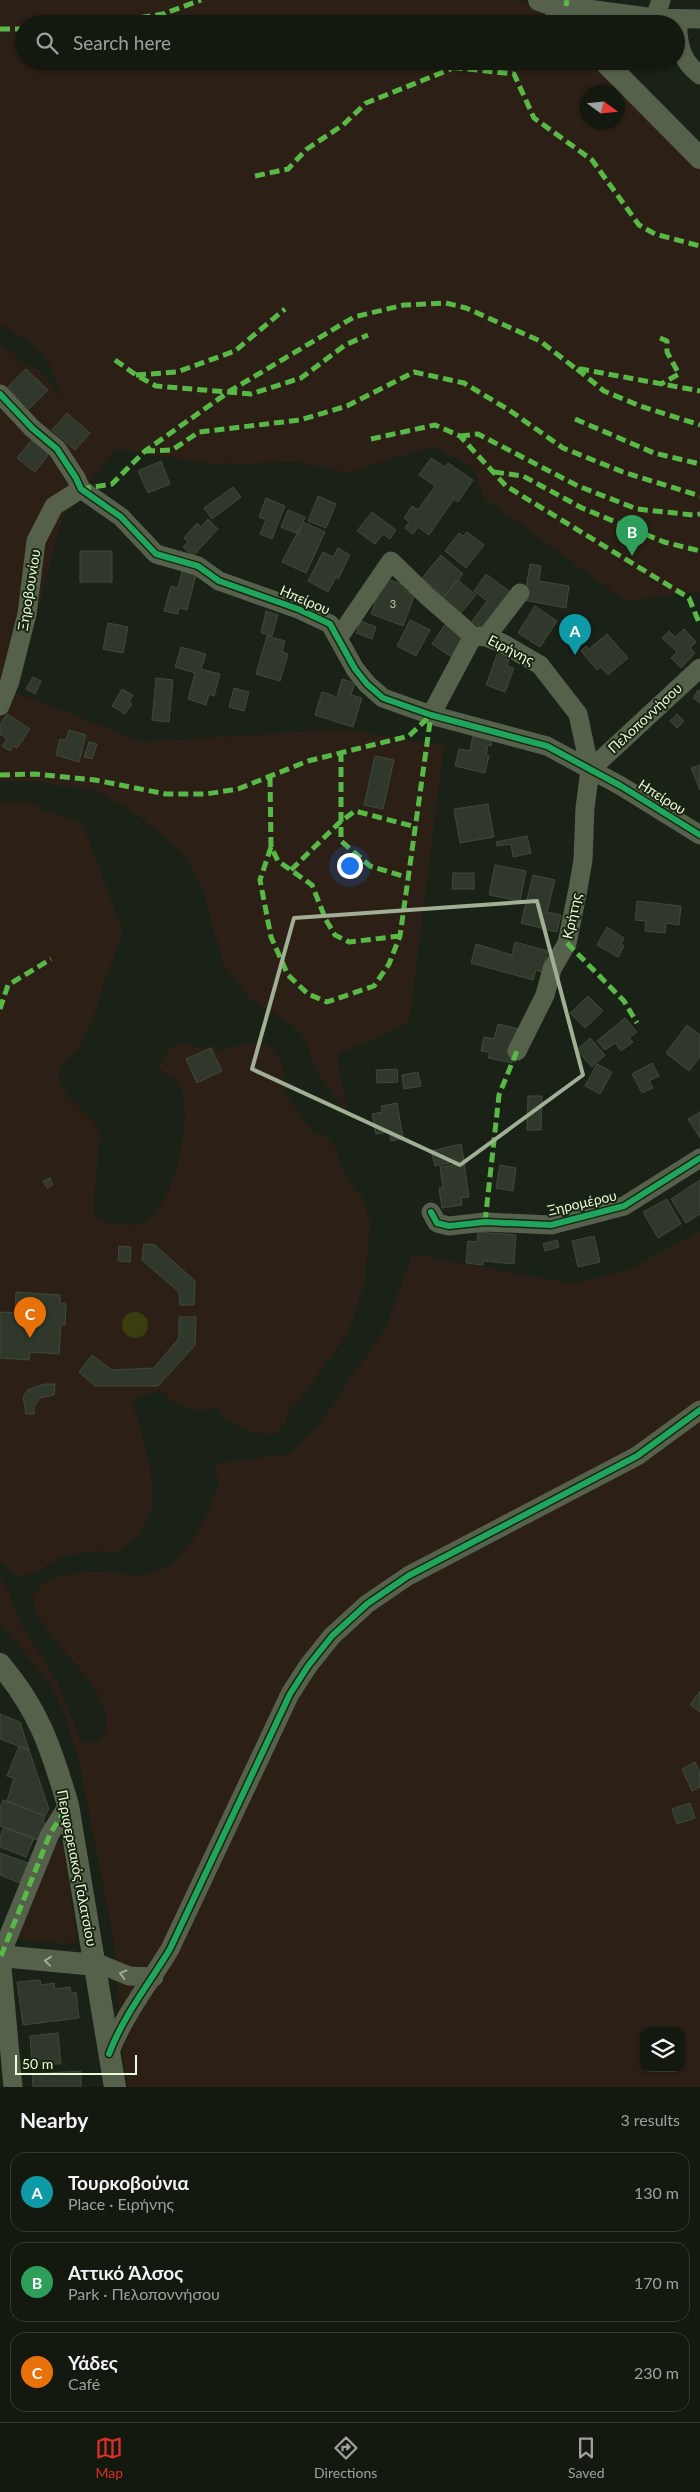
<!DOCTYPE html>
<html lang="en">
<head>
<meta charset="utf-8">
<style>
  :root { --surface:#141910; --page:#1d2219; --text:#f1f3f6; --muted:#9da09f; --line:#333830; --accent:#d93025 }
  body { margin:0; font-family:Lato,sans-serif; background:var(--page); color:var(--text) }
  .controls { position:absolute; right:15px; bottom:15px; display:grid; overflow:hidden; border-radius:10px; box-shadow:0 1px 4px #0004 }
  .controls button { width:45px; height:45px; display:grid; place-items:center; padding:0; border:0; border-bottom:1px solid var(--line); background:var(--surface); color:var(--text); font:25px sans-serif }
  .compass { position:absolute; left:580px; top:85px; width:45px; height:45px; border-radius:50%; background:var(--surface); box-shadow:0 1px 4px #0004; rotate:105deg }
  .scale { position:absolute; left:15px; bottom:12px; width:122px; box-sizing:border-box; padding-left:5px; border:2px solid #e9fbd9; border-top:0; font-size:14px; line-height:18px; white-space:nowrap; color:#e9fbd9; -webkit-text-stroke:4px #192512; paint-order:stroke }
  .you { position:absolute; left:349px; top:865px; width:18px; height:18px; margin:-12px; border:4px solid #fff; border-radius:50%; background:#1a73e8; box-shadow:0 0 0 8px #1a73e833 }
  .badge { display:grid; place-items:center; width:32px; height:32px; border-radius:50%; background:var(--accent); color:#fff; font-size:16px; font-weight:700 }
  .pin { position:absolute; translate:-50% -41px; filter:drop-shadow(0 1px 2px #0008) }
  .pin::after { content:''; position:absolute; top:26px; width:18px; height:15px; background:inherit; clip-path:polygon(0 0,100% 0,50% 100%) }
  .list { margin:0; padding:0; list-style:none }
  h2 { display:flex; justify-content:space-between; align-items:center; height:65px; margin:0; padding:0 20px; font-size:21px }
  h2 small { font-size:16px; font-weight:400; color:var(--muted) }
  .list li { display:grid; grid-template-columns:32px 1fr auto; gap:15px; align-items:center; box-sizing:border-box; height:80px; margin:0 10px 10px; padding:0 10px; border:1px solid var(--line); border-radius:15px }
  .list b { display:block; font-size:19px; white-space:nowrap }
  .list p { margin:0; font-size:16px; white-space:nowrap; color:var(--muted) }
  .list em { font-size:16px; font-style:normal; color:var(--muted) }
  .icon { flex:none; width:28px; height:28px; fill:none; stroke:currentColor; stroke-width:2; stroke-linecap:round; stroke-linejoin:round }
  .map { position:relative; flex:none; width:700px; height:2087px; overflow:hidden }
  .search { position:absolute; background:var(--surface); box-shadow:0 1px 4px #0004; left:15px; right:15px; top:15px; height:55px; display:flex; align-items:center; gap:12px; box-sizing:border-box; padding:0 18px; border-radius:28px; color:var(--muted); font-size:19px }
  .sheet { height:335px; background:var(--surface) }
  nav { display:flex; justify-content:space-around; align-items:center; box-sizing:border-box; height:70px; border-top:1px solid var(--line); background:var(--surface); font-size:14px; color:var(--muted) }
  nav a { display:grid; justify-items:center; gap:2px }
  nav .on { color:var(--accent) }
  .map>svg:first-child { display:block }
  .green { fill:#2c1f15; fill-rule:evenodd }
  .water { fill:#3a3d10 }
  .building { fill:#30382b; stroke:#404a39 }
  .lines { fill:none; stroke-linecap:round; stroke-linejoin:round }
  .minor { stroke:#56614c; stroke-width:19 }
  .tertiary { stroke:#56614c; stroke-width:22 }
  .quiet { stroke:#58b947; stroke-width:5; stroke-dasharray:10 5; stroke-linecap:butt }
  .cycleway-casing { stroke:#192512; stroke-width:9 }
  .cycleway { stroke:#20a55d; stroke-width:6 }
  .oneway { stroke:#a0ae92 }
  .marked { fill:none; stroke:#a1af95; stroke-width:4; stroke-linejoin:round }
  .labels { text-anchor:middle; stroke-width:4; stroke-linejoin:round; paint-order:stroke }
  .number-label { font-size:11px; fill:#bbcaae }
  .street-label { font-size:14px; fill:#e9fbd9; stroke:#192512 }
</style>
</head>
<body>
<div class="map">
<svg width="700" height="2087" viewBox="0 0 700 2087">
  <rect width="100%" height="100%" fill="#1a2116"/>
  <path class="green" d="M0 0H518L542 8 560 24H24V61H595L700 164V592L626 601 483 497 474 469 434 446 346 473 297 462 214 464 115 449 62 519 16 693 143 742 339 729 444 745 409 1023 337 1055 348 1117 313 1064 307 1044 299 1032 287 1021 251 1000 223 963 202 887 191 865 182 852 138 815 99 792 36 781H0V346L12 353 22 363 40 370 61 398C53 358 36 341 0 325ZM588 92H618V122H588Z
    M0 801 33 803 44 811 70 818 80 823 86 832 123 932 104 983 95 1013 81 1045 62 1065 58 1078 66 1094 93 1121 100 1134 93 1211C99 1222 106 1223 118 1224 127 1224 140 1226 148 1221 173 1204 197 1108 178 1084 174 1078 166 1074 160 1069L159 1064 171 1048 184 1043 198 1048 215 1046 218 1051 252 1042 267 1045 275 1052 283 1064 285 1093 314 1134H324C347 1153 336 1179 362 1195L370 1222 365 1281 349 1331 302 1397 288 1411 286 1422 278 1432 268 1435 254 1432 224 1420 218 1409C195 1412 174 1410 161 1389L132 1400 151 1468 152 1510 139 1535 116 1553C96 1550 71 1552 53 1562 38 1570 37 1574 18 1577L0 1559Z
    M700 1232V2087H128L123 2060 114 1942 79 1761 64 1712 50 1684 0 1622V1576L10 1594 19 1621 56 1680 79 1736 85 1743 99 1741 107 1729C106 1723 106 1716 105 1710 94 1672 42 1641 32 1598 36 1591 40 1585 47 1581 57 1574 95 1571 107 1572 124 1574 140 1577 156 1572 189 1560 211 1510 219 1480L214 1470 218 1463 289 1454 315 1429 342 1393 352 1374 370 1353 387 1325 412 1254 572 1284 627 1270ZM644 2031H681V2068H644Z
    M58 1841 63 1845 77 1939 75 1943 68 1944 20 1939 17 1936 52 1842Z"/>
  <path class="water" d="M122 1325a13 13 0 1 1 26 0a13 13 0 1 1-26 0Z"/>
  <path class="building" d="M26 369 48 390 29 409 7 388Z
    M67 413 90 433 75 450 52 430Z
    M34 437 51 451 35 472 17 458Z
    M431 458 445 467 448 463 473 480 458 502 454 499 429 535 418 527 413 534 405 528 409 522 404 518 412 506 418 510 435 486 419 475Z
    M161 461 170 484 148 493 138 471Z
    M233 487 241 497 212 519 204 508Z
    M318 496 336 504 326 528 308 521Z
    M266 498 285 506 272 539 260 534 266 520 259 517Z
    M288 510 305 517 298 534 281 527Z
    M372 512 396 530 390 539 383 534 375 544 357 531Z
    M208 519 218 529 193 556 183 547 188 542 184 538 197 523 201 527Z
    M303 522 325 532 306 573 282 562Z
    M467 532 484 545 466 568 445 551 459 533 463 536Z
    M338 548 350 555 338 579 336 577 328 592 308 581 323 552 333 557Z
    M80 551H112V582H80Z
    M441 555 463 574 444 597 422 578Z
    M530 564 541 566 539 581 569 586 566 608 524 600Z
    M182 571 196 575 187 610 179 608 178 614 164 611 171 586 178 588Z
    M486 574 512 593 484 630 472 621 487 601 474 591Z
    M384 578 407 586 405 591 415 594 403 626 371 614Z
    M458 580 476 595 459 615 441 600Z
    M535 606 557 621 540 647 518 633Z
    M266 611 278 615 272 636 261 633Z
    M410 620 430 630 416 656 397 646Z
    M361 621 376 627 372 639 356 633Z
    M447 622 467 636 453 658 432 644Z
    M108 623 128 627 123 653 103 649Z
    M684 629 696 642 690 648 695 653 681 668 671 658 677 652 662 638 669 631 675 637Z
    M607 634 628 658 608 675 601 667 597 670 581 651 586 646 589 649Z
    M267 636 285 641 282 652 288 654 280 681 256 674Z
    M181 647 206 654 201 669 220 674 214 696 209 694 206 705 188 699 195 673 175 667Z
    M498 652 510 657 507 666 514 668 505 692 486 685Z
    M33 677 41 681 35 694 26 689Z
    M156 678 173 680 169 722 152 720Z
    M342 679 355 683 351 695 362 698 353 727 315 715 322 692 337 697Z
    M234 688 249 692 244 711 229 707Z
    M122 689 133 695 129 702 132 704 125 714 112 706Z
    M698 690 700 691V703L693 698Z
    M7 714 30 729 17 748 13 746 10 751 2 746 7 739 0 734V725Z
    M677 714 684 721 677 728 670 721Z
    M69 730 86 735 79 762 56 755 60 739 66 740Z
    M473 736 492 740 491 746 488 745 486 755 489 756 485 773 455 766 459 749 470 751Z
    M89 742 97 744 92 759 84 757Z
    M375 756 394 760 383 809 364 805Z
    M700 765V790L691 768Z
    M488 804 494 837 460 843 454 809Z
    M527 836 531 853 513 857 511 844 497 846 496 842Z
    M495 865 526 871 520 901 489 895Z
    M453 873H474V889H452Z
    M533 875 555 880 547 912 561 915 557 932 521 923Z
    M637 901 681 906 679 925 666 923 665 933 645 931 646 921 635 920Z
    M607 927 624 938 621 944 624 946 618 957 597 945Z
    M515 942 548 951 542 972 536 970 533 980 471 963 476 944 512 955Z
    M588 996 603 1011 585 1028 570 1013Z
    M625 1018 637 1032 629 1038 633 1042 621 1051 615 1043 605 1050 597 1041Z
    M498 1024 519 1029 512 1063 488 1058 490 1052 481 1051 484 1037 494 1039Z
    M687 1025 700 1035V1057L689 1071 666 1053Z
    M590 1038 605 1055 592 1067 577 1050Z
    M211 1048 222 1071 197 1083 186 1059Z
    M652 1063 659 1076 649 1081 653 1088 642 1093 632 1074Z
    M597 1064 612 1072 600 1094 585 1086Z
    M397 1069 398 1082 377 1083 376 1070Z
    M418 1072 421 1086 404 1089 402 1075Z
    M528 1096H542L541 1130H527Z
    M397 1103 403 1138 391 1141 389 1132 376 1134 372 1114 382 1112 381 1106Z
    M700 1112V1138L688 1119Z
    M461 1144 464 1160 435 1166 431 1151Z
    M464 1163 469 1197 461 1198 462 1205 442 1208 439 1188H443L440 1167Z
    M500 1165 516 1168 513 1191 496 1188Z
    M50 1178 53 1185 47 1188 43 1181Z
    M700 1180V1214L686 1223 671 1199Z
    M667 1199 681 1224 658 1238 643 1212Z
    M478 1232 516 1235 514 1264 483 1261V1265L466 1263 468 1241 477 1242Z
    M594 1236 600 1262 578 1267 572 1241Z
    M557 1240 559 1247 545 1251 543 1244Z
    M144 1244 155 1245 195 1281 194 1305H180L179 1292 142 1260Z
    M119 1246 131 1247 130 1262 118 1261Z
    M16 1292 60 1295V1303L66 1304 65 1325 61 1324 59 1354 30 1352 29 1360 0 1358V1312L15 1313Z
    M179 1317H196L195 1345 158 1386H95L79 1372 92 1355 112 1370 154 1368 179 1338Z
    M44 1384H55L54 1395 40 1398 34 1407V1414H26L23 1397 28 1390Z
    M700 1691V1712L690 1705Z
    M0 1714 20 1722 29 1750 0 1739Z
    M19 1746 29 1750 49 1809 45 1816 7 1801 14 1778 7 1776Z
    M695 1762 700 1772V1787L692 1791 682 1769Z
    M3 1800 45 1816 43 1823 46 1824 40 1841 0 1826V1808Z
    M690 1803 695 1818 677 1824 672 1809Z
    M4 1827 34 1838 26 1857 0 1847V1837Z
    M0 1853 28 1863 20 1883 0 1875Z
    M40 1980 41 1985 54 1983 55 1989 70 1987 71 1993 76 1992 79 2018 23 2025 17 1982Z
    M58 2033 61 2064H32L30 2036Z
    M81 2071V2087H33L32 2074Z"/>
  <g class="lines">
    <path class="minor" d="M549 0 551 4 655 18 700 19
      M655 18 661 0
      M678 20C677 43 681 61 700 75
      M0 394 32 428 57 449 76 478 81 489 121 517 156 554 198 566 219 581 298 609 330 624 355 669 367 684 383 698 431 715 547 746 621 786 700 835
      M339 637 391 561 427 596 473 636 486 637 502 643 540 665 578 714 590 770 585 808 583 860 578 889 567 943 552 969 545 995 517 1051
      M486 637 520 593
      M0 706 10 681 27 614 36 541 54 506 81 489
      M431 715 473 636
      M590 770 700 668
      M431 1212 437 1223 449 1226 485 1222 551 1225 624 1206 700 1158
      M1 1956 13 2087
      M0 1957 50 1834 68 1805
      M95 1962 129 1976 154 1977
      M109 2054C123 2016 149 1984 170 1949L290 1694 308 1666 332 1636 367 1604 408 1576 637 1456 700 1410"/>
    <path class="tertiary" d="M539 0 551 4 569 24
      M604 61 700 158
      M0 1664C39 1710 51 1748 68 1805L115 2087
      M0 1956 96 1965"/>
    <path class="quiet" d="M566 6 567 0
      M163 14 171 24
      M96 24 163 14 201 0
      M0 29H24
      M393 61 514 74 534 118 592 160 639 225 655 234 700 246
      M255 176 288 169 307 149 343 125 366 103 451 69
      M660 338 667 341V352L679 374 661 384
      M115 360 136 375 156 386 251 394 301 378 345 345 368 335
      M577 369 604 391 640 406 700 425
      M136 375 177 372 235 351 285 309
      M575 419 654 453 700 464
      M460 436 478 434 578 486 637 509 693 515 700 514
      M371 439 435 425 460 436 506 486 689 598 700 625
      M145 451 172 450 199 432 300 420 347 406 414 372 464 383 509 410 563 448 623 472 700 496
      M494 472 523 476 582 508 664 542 700 551
      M81 489 112 484 145 451 230 391 354 317 404 305 446 303 466 308 540 341 575 368 700 391
      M341 752V841L370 866 409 878
      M0 775 35 774 95 780 166 794H206L238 789 308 761 409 736 431 715
      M270 777 271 847 278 861 312 885 326 920 335 935 349 942 400 936
      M271 847 260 880 271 937 288 975 308 994 327 1002 374 986 389 964 400 936 431 715
      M291 870 340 822 355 811 416 827
      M567 943 624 1001 637 1023
      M0 1009 8 985 51 959
      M485 1222 499 1095 517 1051
      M1 1956 50 1834 68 1805"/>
    <defs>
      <path id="cycleway" d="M0 394 32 428 57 449 76 478 81 489 121 517 156 554 198 566 219 581 298 609 330 624 355 669 367 684 383 698 431 715 547 746 621 786 700 835
        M431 1212 437 1223 449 1226 485 1222 551 1225 624 1206 700 1158
        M109 2054C123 2016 149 1984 170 1949L290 1694 308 1666 332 1636 367 1604 408 1576 637 1456 700 1410"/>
    </defs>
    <use href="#cycleway" class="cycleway-casing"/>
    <use href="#cycleway" class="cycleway"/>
  </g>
  <defs><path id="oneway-chevron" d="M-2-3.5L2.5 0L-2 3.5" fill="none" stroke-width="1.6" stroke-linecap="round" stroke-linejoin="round" transform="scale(1.25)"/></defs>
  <g class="oneway">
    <use href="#oneway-chevron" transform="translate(48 1961) rotate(-174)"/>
    <use href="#oneway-chevron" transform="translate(123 1974) rotate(-165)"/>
  </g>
  <path class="marked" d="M537 901 583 1075 460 1165 252 1069 294 918Z"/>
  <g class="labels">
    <g class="number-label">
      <text x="393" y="608">3</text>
    </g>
    <g class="street-label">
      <text transform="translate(29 590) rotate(-81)" y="5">Ξηροβουνίου</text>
      <text transform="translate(305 600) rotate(23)" y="5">Ηπείρου</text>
      <text transform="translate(511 650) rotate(27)" y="5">Ειρήνης</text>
      <text transform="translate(645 718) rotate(-43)" y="5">Πελοποννήσου</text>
      <text transform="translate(662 797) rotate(32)" y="5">Ηπείρου</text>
      <text transform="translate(572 916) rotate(-78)" y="5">Κρήτης</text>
      <text transform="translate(582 1203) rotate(-13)" y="5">Ξηρομέρου</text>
      <text transform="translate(77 1868) rotate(79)" y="5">Περιφερειακός Γαλατσίου</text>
    </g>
  </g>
</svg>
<div class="controls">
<button><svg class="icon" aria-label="layers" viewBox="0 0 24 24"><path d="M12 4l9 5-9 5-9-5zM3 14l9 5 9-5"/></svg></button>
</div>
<svg class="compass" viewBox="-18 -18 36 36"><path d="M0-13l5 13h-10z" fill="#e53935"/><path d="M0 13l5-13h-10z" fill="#9da09f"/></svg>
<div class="scale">50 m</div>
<div class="you"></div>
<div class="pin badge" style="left:575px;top:655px;background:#0f9aa8">A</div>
<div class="pin badge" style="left:632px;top:556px;background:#2e9e5b">B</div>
<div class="pin badge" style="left:30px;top:1338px;background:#e8710a">C</div>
<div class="search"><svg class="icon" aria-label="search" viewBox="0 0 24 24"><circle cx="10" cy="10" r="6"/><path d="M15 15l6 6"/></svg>Search here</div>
</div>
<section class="sheet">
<h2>Nearby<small>3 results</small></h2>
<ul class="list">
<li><span class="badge" style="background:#0f9aa8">A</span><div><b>Τουρκοβούνια</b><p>Place · Ειρήνης</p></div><em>130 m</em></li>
<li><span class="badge" style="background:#2e9e5b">B</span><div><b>Αττικό Άλσος</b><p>Park · Πελοποννήσου</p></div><em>170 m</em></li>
<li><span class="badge" style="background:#e8710a">C</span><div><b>Υάδες</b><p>Café</p></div><em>230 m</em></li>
</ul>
</section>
<nav>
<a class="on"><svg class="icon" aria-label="map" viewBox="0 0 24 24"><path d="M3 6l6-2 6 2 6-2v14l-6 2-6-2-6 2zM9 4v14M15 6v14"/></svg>Map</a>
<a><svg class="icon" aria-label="directions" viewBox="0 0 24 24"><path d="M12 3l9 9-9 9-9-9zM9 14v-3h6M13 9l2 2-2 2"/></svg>Directions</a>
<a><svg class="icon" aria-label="saved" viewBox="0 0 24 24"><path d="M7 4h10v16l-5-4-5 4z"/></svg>Saved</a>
</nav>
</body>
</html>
